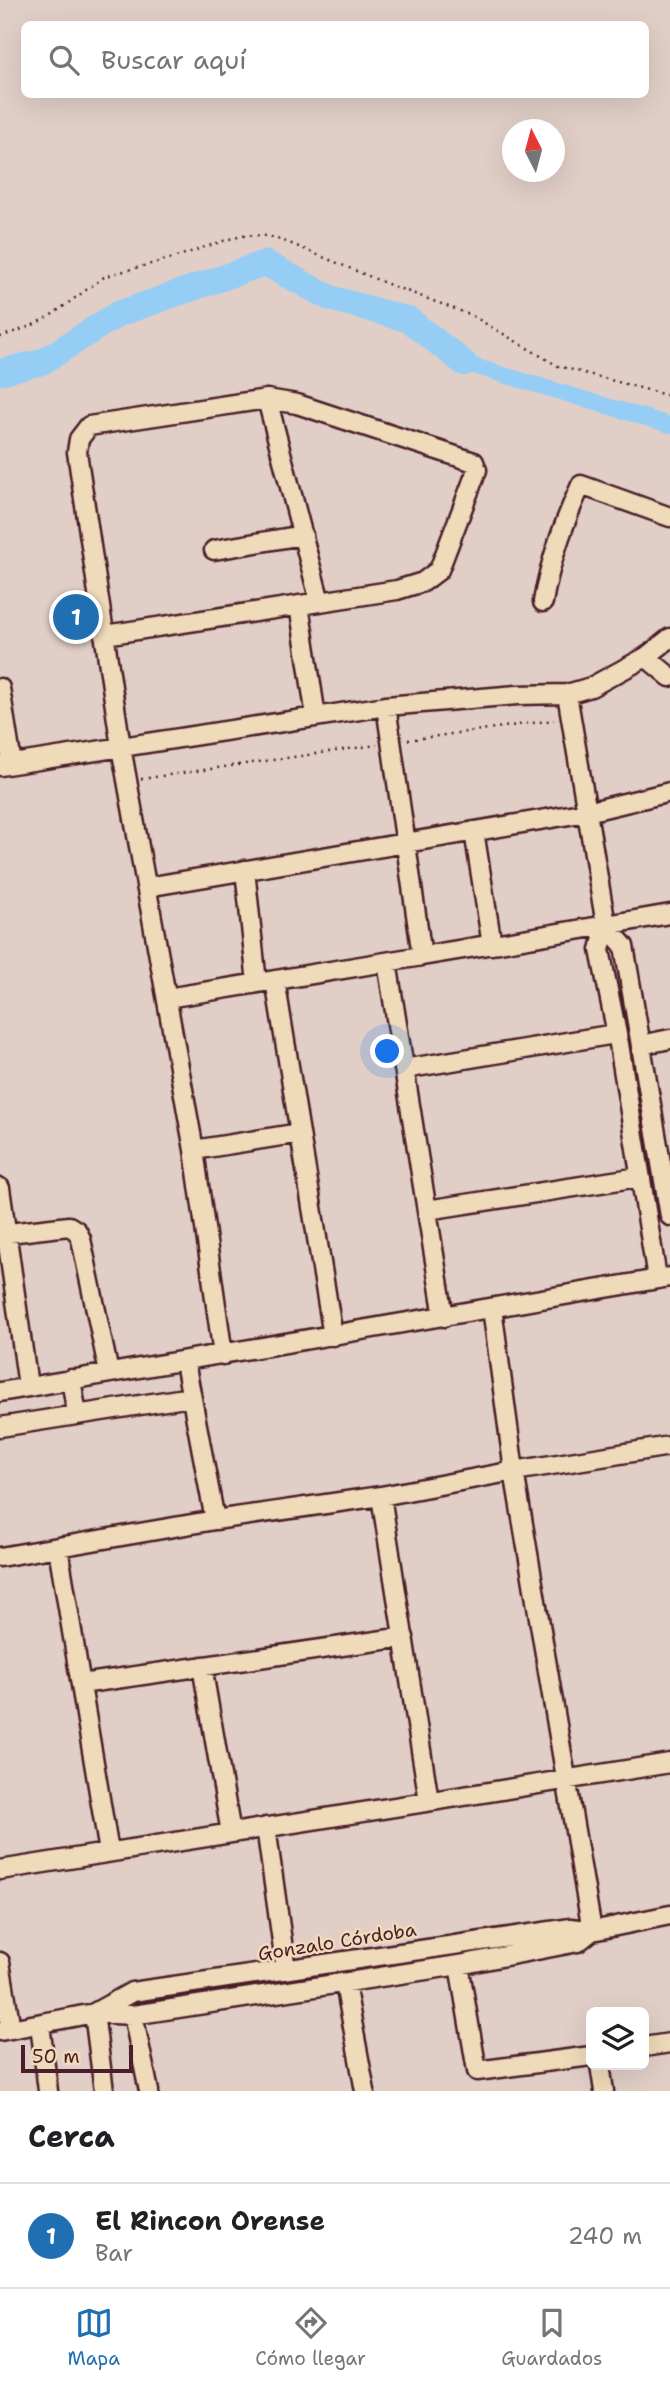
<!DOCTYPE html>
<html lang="es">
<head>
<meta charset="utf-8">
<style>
  :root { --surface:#fff; --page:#f2f2f2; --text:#202124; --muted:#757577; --line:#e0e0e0; --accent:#1f6fb2 }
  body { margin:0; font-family:"Shantell Sans",sans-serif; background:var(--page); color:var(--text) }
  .controls { position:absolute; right:21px; bottom:21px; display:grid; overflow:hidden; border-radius:10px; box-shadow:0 7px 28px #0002 }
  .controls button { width:63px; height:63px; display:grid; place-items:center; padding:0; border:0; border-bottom:2px solid var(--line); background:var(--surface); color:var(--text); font:35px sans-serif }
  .compass { position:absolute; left:502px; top:119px; width:63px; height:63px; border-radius:50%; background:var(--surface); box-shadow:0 7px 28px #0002; rotate:354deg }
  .scale { position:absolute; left:21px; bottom:18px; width:112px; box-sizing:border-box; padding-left:7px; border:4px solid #4a1f2b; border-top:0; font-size:19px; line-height:24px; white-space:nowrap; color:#4a1f2b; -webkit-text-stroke:5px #efdab9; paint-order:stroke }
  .you { position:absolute; left:388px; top:1052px; width:24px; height:24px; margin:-18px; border:5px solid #fff; border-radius:50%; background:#1a73e8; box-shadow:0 0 0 10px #1a73e833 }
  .badge { display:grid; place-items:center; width:46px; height:46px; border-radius:50%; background:var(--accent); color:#fff; font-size:23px; font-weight:700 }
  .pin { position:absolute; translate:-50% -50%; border:4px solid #fff; box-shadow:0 2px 7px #0006 }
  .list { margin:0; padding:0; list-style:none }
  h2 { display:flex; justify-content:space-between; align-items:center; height:91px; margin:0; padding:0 28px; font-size:30px }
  h2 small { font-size:23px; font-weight:400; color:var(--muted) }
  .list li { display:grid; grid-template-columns:46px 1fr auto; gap:21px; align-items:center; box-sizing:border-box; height:105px; padding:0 28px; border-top:2px solid var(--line) }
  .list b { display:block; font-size:26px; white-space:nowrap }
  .list p { margin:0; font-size:23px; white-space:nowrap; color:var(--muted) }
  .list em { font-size:23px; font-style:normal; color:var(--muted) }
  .icon { flex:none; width:38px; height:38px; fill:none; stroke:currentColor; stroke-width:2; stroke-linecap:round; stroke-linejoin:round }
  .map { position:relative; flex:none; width:670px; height:2091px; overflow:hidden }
  .search { position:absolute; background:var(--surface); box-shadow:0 7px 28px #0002; left:21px; right:21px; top:21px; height:77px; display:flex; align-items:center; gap:18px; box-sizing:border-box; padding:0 24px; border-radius:10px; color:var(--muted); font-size:26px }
  .sheet { height:196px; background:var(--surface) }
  nav { display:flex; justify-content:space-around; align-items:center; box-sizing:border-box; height:98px; border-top:2px solid var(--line); background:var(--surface); font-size:19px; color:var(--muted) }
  nav a { display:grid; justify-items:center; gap:4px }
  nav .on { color:var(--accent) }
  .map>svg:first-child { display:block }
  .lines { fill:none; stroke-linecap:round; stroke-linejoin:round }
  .canal { stroke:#95cdf4; stroke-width:16 }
  .river { stroke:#95cdf4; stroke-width:26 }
  .minor-casing { stroke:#4a1f2b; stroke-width:23 }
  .path { stroke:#4a1f2b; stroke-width:2.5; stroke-dasharray:2 5; stroke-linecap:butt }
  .minor { stroke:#efdab9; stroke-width:18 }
  .labels { text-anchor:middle; stroke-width:5; stroke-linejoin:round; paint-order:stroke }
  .street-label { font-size:19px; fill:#4a1f2b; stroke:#efdab9 }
</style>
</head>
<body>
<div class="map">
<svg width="670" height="2091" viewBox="0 0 670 2091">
  <rect width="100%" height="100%" fill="#e1cfc7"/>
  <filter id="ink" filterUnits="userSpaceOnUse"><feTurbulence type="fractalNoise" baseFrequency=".0143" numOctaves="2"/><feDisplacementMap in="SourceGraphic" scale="14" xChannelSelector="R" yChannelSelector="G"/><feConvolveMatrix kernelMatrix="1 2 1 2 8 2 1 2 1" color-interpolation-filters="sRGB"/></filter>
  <g filter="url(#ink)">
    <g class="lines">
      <path class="canal" d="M464 363 670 425"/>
      <path class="river" d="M0 372 42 362 118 314 265 263 330 298 409 320 464 363"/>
      <defs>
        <path id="minor" d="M267 399 320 602
          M214 550 303 535
          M543 602C550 561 564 522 581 485L670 517
          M299 605 316 717
          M105 635 397 590 423 582 439 570 477 470 474 462 297 404 267 399 89 426 79 439 77 452 121 747 194 1150 223 1355
          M646 657 670 677
          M0 688 12 764
          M0 766 386 706 517 695 567 694 591 687 646 657 670 638
          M474 831 492 945
          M245 870 257 983
          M147 887 587 812 670 792
          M606 925 670 914
          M422 956 606 925 567 694
          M387 962 444 1317
          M275 980 333 1336
          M167 998 422 956 386 706
          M641 1045 670 1039
          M404 1069 615 1034
          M194 1150 300 1133
          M0 1188 28 1386
          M427 1210 639 1177
          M0 1234 69 1226 77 1231 81 1239 109 1373
          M657 1278 619 1044 600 950 606 925 624 946 670 1216
          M492 1308 514 1471 592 1931
          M185 1362 215 1520
          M71 1379 77 1415
          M0 1392 670 1277
          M0 1427 191 1397
          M381 1496 429 1801
          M58 1548 109 1852
          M0 1557 215 1520 381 1496 514 1471 670 1446
          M202 1666 231 1833
          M81 1684 404 1637
          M266 1827 286 1970
          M0 1870 670 1763
          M0 1962 11 2029
          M459 1965 477 2071 591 2056
          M345 1984 365 2091
          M133 2015 149 2091
          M40 2024 48 2091
          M0 2031 94 2013 133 2015 459 1965 578 1942 592 1931
          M644 2047 670 2043
          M600 2065 604 2091
          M104 2091 94 2013 132 1992 571 1928 592 1931 670 1915"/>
      </defs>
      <use href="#minor" class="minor-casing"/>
      <path class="path" d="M0 337 31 326 53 314 104 277 120 272 170 259 229 239 248 235 268 236 287 242 385 283 471 315 558 366 670 396
        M408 740 554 720
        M141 779 377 745"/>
      <use href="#minor" class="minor"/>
    </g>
  </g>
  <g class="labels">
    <g class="street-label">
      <text transform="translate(337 1941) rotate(-9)" y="7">Gonzalo Córdoba</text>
    </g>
  </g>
</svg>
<div class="controls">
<button><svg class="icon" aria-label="layers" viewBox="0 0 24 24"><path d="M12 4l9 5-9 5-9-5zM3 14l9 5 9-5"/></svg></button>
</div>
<svg class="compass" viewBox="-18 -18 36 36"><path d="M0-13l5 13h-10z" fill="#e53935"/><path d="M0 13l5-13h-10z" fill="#757577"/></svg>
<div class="scale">50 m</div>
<div class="you"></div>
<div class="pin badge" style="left:76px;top:617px">1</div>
<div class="search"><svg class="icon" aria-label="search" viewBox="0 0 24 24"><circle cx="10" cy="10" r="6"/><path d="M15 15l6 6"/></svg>Buscar aquí</div>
</div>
<section class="sheet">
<h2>Cerca<small></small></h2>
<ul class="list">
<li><span class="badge">1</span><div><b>El Rincon Orense</b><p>Bar</p></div><em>240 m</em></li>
</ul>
</section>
<nav>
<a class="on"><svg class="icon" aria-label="map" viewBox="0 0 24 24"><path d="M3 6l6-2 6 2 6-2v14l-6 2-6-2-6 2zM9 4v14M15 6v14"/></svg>Mapa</a>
<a><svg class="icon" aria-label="directions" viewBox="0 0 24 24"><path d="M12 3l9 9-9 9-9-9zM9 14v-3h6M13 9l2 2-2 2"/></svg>Cómo llegar</a>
<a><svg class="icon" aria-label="saved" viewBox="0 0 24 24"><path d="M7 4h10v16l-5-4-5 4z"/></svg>Guardados</a>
</nav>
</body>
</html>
